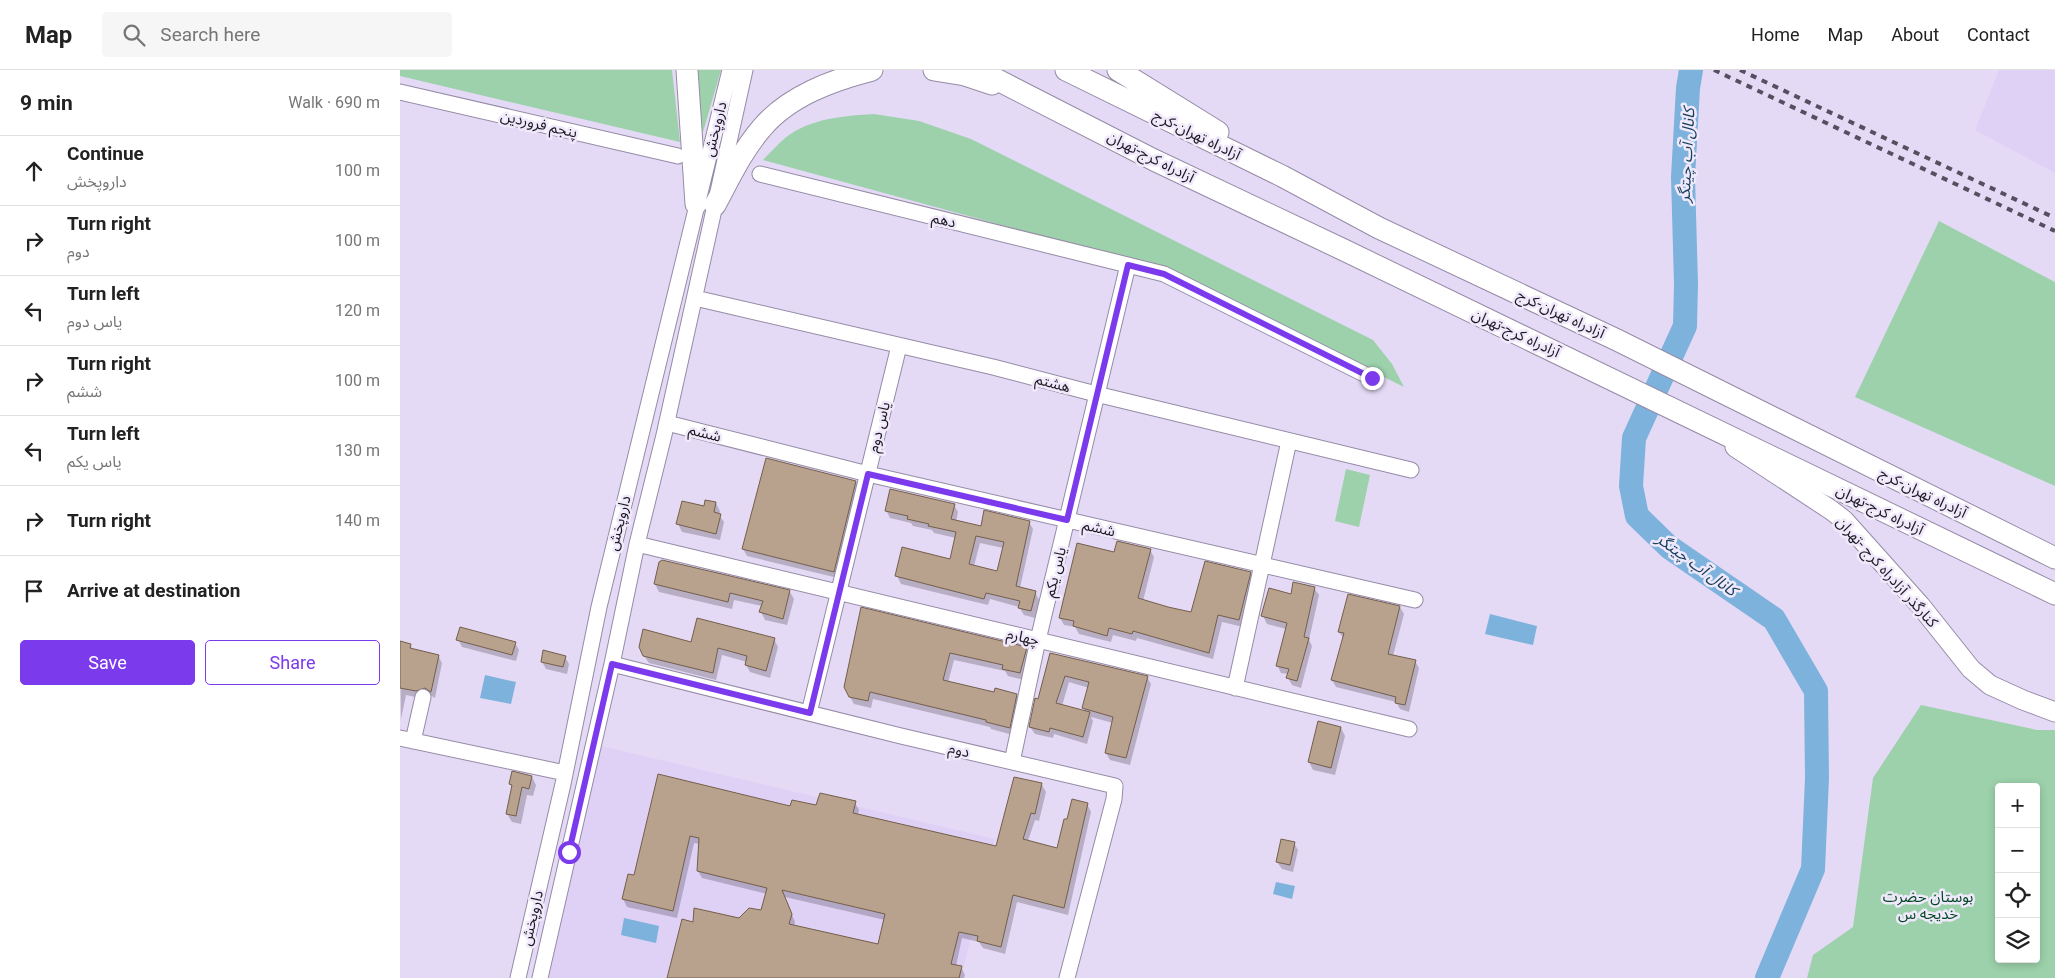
<!DOCTYPE html>
<html lang="en">
<head>
<meta charset="utf-8">
<style>
  :root { --surface:#fff; --page:#f6f6f6; --text:#222; --muted:#767676; --line:#e0e0e0; --accent:#7c3aed }
  body { margin:0; font-family:Roboto,"Noto Sans Arabic",sans-serif; background:var(--page); color:var(--text) }
  .controls { position:absolute; right:15px; bottom:15px; display:grid; overflow:hidden; border-radius:5px; box-shadow:0 2px 8px #0003 }
  .controls button { width:45px; height:45px; display:grid; place-items:center; padding:0; border:0; border-bottom:1px solid var(--line); background:var(--surface); color:var(--text); font:25px sans-serif }
  .stop { position:absolute; width:15px; height:15px; margin:-11px; border:4px solid #7c3aed; border-radius:50%; background:#fff }
  .stop.end { background:#7c3aed; border-color:#fff; box-shadow:0 1px 5px #0008 }
  .list { margin:0; padding:0; list-style:none }
  h2 { display:flex; justify-content:space-between; align-items:center; height:65px; margin:0; padding:0 20px; font-size:21px }
  h2 small { font-size:16px; font-weight:400; color:var(--muted) }
  .list li { display:grid; grid-template-columns:32px 1fr auto; gap:15px; align-items:center; box-sizing:border-box; height:70px; padding:0 20px; border-top:1px solid var(--line) }
  .list b { display:block; font-size:19px; white-space:nowrap }
  .list p { margin:0; font-size:16px; white-space:nowrap; color:var(--muted) }
  .list em { font-size:16px; font-style:normal; color:var(--muted) }
  .actions { display:flex; gap:10px; padding:15px 20px }
  .actions a { flex:1; padding:11px 0; border:1px solid var(--accent); border-radius:5px; text-align:center; font-size:18px; color:var(--accent) }
  .actions .main { background:var(--accent); color:#fff }
  .icon { flex:none; width:28px; height:28px; fill:none; stroke:currentColor; stroke-width:2; stroke-linecap:round; stroke-linejoin:round }
  .map { position:relative; flex:none; width:1655px; height:908px; overflow:hidden }
  header { display:flex; align-items:center; gap:30px; box-sizing:border-box; height:70px; padding:0 25px; background:var(--surface); border-bottom:1px solid var(--line) }
  header strong { font-size:24px }
  nav { display:flex; gap:28px; margin-inline-start:auto; font-size:18px }
  .search { width:350px; height:45px; background:var(--page); display:flex; align-items:center; gap:12px; box-sizing:border-box; padding:0 18px; border-radius:5px; color:var(--muted); font-size:19px }
  main { display:flex }
  aside { flex:1; background:var(--surface) }
  .map>svg:first-child { display:block }
  .built { fill:#dfd1f5 }
  .green { fill:#9cd1ab; fill-rule:evenodd }
  .water { fill:#7db2dc }
  .shadow { fill:#0003; fill-rule:evenodd }
  .lines { fill:none; stroke-linecap:round; stroke-linejoin:round }
  .river { stroke:#7db2dc; stroke-width:24 }
  .building { fill:#b9a28d; stroke:#735e4a; fill-rule:evenodd }
  .minor-casing { stroke:#968ba6; stroke-width:17 }
  .major-casing { stroke:#968ba6; stroke-width:21 }
  .highway-casing { stroke:#968ba6; stroke-width:23 }
  .minor { stroke:#fff; stroke-width:15 }
  .major { stroke:#fff; stroke-width:19 }
  .highway { stroke:#fff; stroke-width:21 }
  .rail { stroke:#554f5f; stroke-width:4; stroke-dasharray:6 6; stroke-linecap:butt }
  .route { stroke:#7c3aed; stroke-width:6 }
  .labels { text-anchor:middle; stroke-width:5; stroke-linejoin:round; paint-order:stroke }
  .street-label { font-size:15px; fill:#1c1822; stroke:#f0e9fb }
  .park-label { font-size:15px; fill:#004722; stroke:#f0e9fb }
  .water-label { font-size:16px; font-style:italic; fill:#173f5c; stroke:#f0e9fb }
</style>
</head>
<body>
<header>
<strong>Map</strong>
<div class="search"><svg class="icon" aria-label="search" viewBox="0 0 24 24"><circle cx="10" cy="10" r="6"/><path d="M15 15l6 6"/></svg>Search here</div>
<nav><a>Home</a><a>Map</a><a>About</a><a>Contact</a></nav>
</header>
<main>
<aside>
<h2>9 min<small>Walk · 690 m</small></h2>
<ul class="list">
<li><svg class="icon" aria-label="ahead" viewBox="0 0 24 24"><path d="M12 20V5M6 11l6-6 6 6"/></svg><div><b>Continue</b><p>داروپخش</p></div><em>100 m</em></li>
<li><svg class="icon" aria-label="right" viewBox="0 0 24 24"><path d="M7 20v-9h11M14 6l5 5-5 5"/></svg><div><b>Turn right</b><p>دوم</p></div><em>100 m</em></li>
<li><svg class="icon" aria-label="left" viewBox="0 0 24 24"><path d="M17 20v-9H6M10 6l-5 5 5 5"/></svg><div><b>Turn left</b><p>یاس دوم</p></div><em>120 m</em></li>
<li><svg class="icon" aria-label="right" viewBox="0 0 24 24"><path d="M7 20v-9h11M14 6l5 5-5 5"/></svg><div><b>Turn right</b><p>ششم</p></div><em>100 m</em></li>
<li><svg class="icon" aria-label="left" viewBox="0 0 24 24"><path d="M17 20v-9H6M10 6l-5 5 5 5"/></svg><div><b>Turn left</b><p>یاس یکم</p></div><em>130 m</em></li>
<li><svg class="icon" aria-label="right" viewBox="0 0 24 24"><path d="M7 20v-9h11M14 6l5 5-5 5"/></svg><div><b>Turn right</b></div><em>140 m</em></li>
<li><svg class="icon" aria-label="arrive" viewBox="0 0 24 24"><path d="M6 21V4h12l-3 4 3 4H6"/></svg><div><b>Arrive at destination</b></div></li>
</ul>
<div class="actions"><a class="main">Save</a><a>Share</a></div>
</aside>
<div class="map">
<svg width="1655" height="908" viewBox="0 0 1655 908">
  <rect width="100%" height="100%" fill="#e5daf6"/>
  <path class="built" d="M1599 0H1655V103L1575 60Z
    M193 674 595 769 561 908H144Z"/>
  <path class="green" d="M0 0H272L280 72 0 6Z
    M293 0H321L303 62 295 26Z
    M474 44 519 51 571 69 973 270 992 294 1004 317 895 263 730 190 363 90C370 83 377 75 385 68 411 48 443 46 474 44Z
    M1539 151 1655 212V416L1455 327Z
    M946 399 970 405 959 457 935 451Z
    M1521 635 1637 660H1655V908H1407L1413 885 1453 857 1473 708ZM1599 717H1636V889H1599Z"/>
  <path class="water" d="M1090 544 1137 556 1133 575 1085 564Z
    M85 605 116 612 111 634 80 628Z
    M876 812 895 816 892 829 873 824Z
    M224 848 259 856 256 873 221 865Z"/>
  <path class="shadow" d="M456 412 460 419 438 508 347 486 343 479Z
    M316 433 320 441 319 445 324 452 320 470 282 462 278 454 305 438Z
    M554 435 558 442 556 452 581 458 629 452 633 459 620 518 635 522 639 530 635 548 624 545 619 537 590 529 588 535 501 514 497 506 551 491 556 468 534 463 532 460 513 456 511 453 490 448 486 440ZM580 473 603 478 598 502 574 496Z
    M750 480 754 487 743 531 792 544 850 503 854 510 843 557 822 552 813 589 737 568 736 571 713 565 711 572 679 564 675 557 664 555 660 548 715 483Z
    M255 514 390 522 394 529 387 555 365 550 361 542 362 536 334 530 332 539 259 522Z
    M914 518 919 525 909 570 912 576 901 618 892 615 888 608V604L881 603 877 595 886 559 867 554 863 546 892 525Z
    M1000 537 1004 544 993 586 1015 591 1019 598 1009 642 1000 639 996 632 936 617 932 610 944 569 939 562Z
    M462 539 626 578 630 586 624 610 608 606 605 601 554 590 548 613 595 623 616 625 620 632 613 665 591 659 590 657 473 629 471 638 454 634 450 627Z
    M58 569 115 573 119 580 116 591 62 577Z
    M374 569 378 577 370 608 350 602 346 595 347 592 322 585 316 610 249 593 244 586 292 573Z
    M0 573 10 575 13 580 38 586 42 593 35 628 30 625 20 628 6 625 1 649Z
    M651 584 747 607 751 614 730 695 710 690 706 683 713 653 691 647 693 651 687 674 654 664 653 668 635 664 630 657 639 631ZM669 612 689 618 683 638 686 643 662 636Z
    M165 587 169 594 167 604 146 599 142 592Z
    M941 658 945 666 935 705 913 700 909 692Z
    M259 706 391 738 455 733 459 740 458 745 597 778 615 708 642 715 646 722 639 751 635 750 628 771 658 779 668 751 687 734 691 742 668 845 617 832 605 884 583 878 579 872 562 868 556 896 561 897 565 905 564 908H269L340 850 362 841 367 824 302 808 298 801 300 774 294 773 277 848 227 837 223 829 235 807ZM385 827 485 850 479 876 394 857 395 852Z
    M132 707 136 715 133 726 127 725 121 754 112 752 107 744 112 717 110 714Z
    M894 773 898 780 893 802 882 799 877 792Z"/>
  <g class="lines">
    <path class="river" d="M1291 0 1288 18 1283 107 1286 214 1285 256 1234 368 1231 416 1237 446 1269 477 1374 549 1416 621 1417 708 1413 799 1367 908"/>
  </g>
  <path class="building" d="M366 388 456 411 434 502 342 479Z
    M490 419 555 434 551 449 581 456 584 440 630 451 616 516 636 521 631 541 618 538 620 531 586 523 584 529 495 506 502 477 550 489 556 462 528 456 529 454 507 449 508 446 485 441ZM576 466 604 472 597 501 569 494Z
    M305 430 316 432 314 442 321 444 316 464 276 454 282 431 304 436Z
    M717 471 751 479 738 528 768 537 791 542 805 491 851 502 839 550 818 545 809 583 733 561 732 564 709 558 707 566 673 556 674 551 659 548 677 473 714 482Z
    M262 490 390 520 383 549 359 542 363 531 330 523 328 532 254 514 259 492Z
    M893 512 915 517 904 567 909 568 897 611 886 608 889 599 876 596 887 553 861 546 869 518 891 524Z
    M948 524 1000 536 988 584 1016 590 1005 635 995 633 996 627 931 610 944 563 938 562Z
    M461 537 627 577 620 603 602 599 603 595 550 583 543 610 594 622 595 618 617 624 610 658 586 652V650L470 622 468 631 449 627 444 617Z
    M297 548 375 568 366 601 345 595 347 586 318 578 313 603 243 586 239 577 243 559 291 572Z
    M60 557 116 572 112 585 56 570Z
    M0 571 11 574 10 578 39 585 31 622 25 618 16 621 0 618Z
    M143 580 166 586 163 597 141 592Z
    M650 583 748 606 726 688 705 683 713 647 682 638 689 612 665 606 656 633 690 642 683 667 650 658 649 662 629 657 635 628 638 629Z
    M918 651 941 657 931 698 908 692Z
    M112 701 132 706 129 719 122 717 116 746 106 744 112 715 109 714Z
    M258 704 390 736 392 730 416 735 420 723 456 731 453 743 596 776 614 707 642 713 635 744 631 743 623 769 657 778 664 749H667L672 729 688 733 664 838 613 825 601 877 577 871 578 866 559 862 551 894 562 896 559 908H267L282 849 293 852 294 838 339 848 349 838 361 840 367 818 297 801 299 768 290 766 273 841 222 829 228 804 234 805ZM382 820 485 844 478 874 389 854 392 844Z
    M881 769 895 772 890 795 876 792Z"/>
  <g class="lines">
    <defs>
      <path id="minor" d="M0 22 278 86
        M360 104 764 204 972 308
        M295 228 593 297 696 324 1011 400
        M267 353 468 404 1015 530
        M237 474 1009 659
        M212 594 501 666 715 716 714 729 667 908
        M835 618 889 371
        M409 643 499 276
        M0 668 165 703
        M13 671 23 627
        M612 692 638 570 728 195
        M118 908 163 714 199 537 330 0
        M140 908 212 594 237 474 264 365 345 0"/>
      <path id="major" d="M1335 377 1431 440 1444 450 1520 535 1571 599 1590 615 1623 630 1655 642"/>
      <path id="highway" d="M287 0 296 134
        M534 0 565 5 592 14
        M578 0 754 90 946 181 1655 524
        M666 0 882 106 979 158 1217 270 1655 488
        M718 0 818 62
        M315 135C329 109 342 81 361 59 388 26 433 10 472 0"/>
    </defs>
    <use href="#minor" class="minor-casing"/>
    <use href="#major" class="major-casing"/>
    <use href="#highway" class="highway-casing"/>
    <use href="#minor" class="minor"/>
    <use href="#major" class="major"/>
    <use href="#highway" class="highway"/>
    <path class="rail" d="M1314 0 1655 161
      M1340 0 1655 148"/>
  </g>
  <g class="lines">
    <path class="route" d="M169 782 212 594 410 643 468 404 667 450 728 195 764 204 972 308"/>
  </g>
  <g class="labels">
    <g class="street-label">
      <text transform="translate(139 54) rotate(13)" y="5">پنجم فروردین</text>
      <text transform="translate(315 59) rotate(-76)" y="5">داروپخش</text>
      <text transform="translate(797 65) rotate(26)" y="5">آزادراه تهران-کرج</text>
      <text transform="translate(751 87) rotate(27)" y="5">آزادراه کرج-تهران</text>
      <text transform="translate(544 150) rotate(14)" y="5">دهم</text>
      <text transform="translate(1161 244) rotate(25)" y="5">آزادراه تهران-کرج</text>
      <text transform="translate(1116 263) rotate(25)" y="5">آزادراه کرج-تهران</text>
      <text transform="translate(653 313) rotate(15)" y="5">هشتم</text>
      <text transform="translate(479 357) rotate(-76)" y="5">یاس دوم</text>
      <text transform="translate(305 363) rotate(14)" y="5">ششم</text>
      <text transform="translate(1523 423) rotate(26)" y="5">آزادراه تهران-کرج</text>
      <text transform="translate(1480 440) rotate(26)" y="5">آزادراه کرج-تهران</text>
      <text transform="translate(219 453) rotate(-76)" y="5">داروپخش</text>
      <text transform="translate(699 458) rotate(13)" y="5">ششم</text>
      <text transform="translate(655 502) rotate(-76)" y="5">یاس یکم</text>
      <text transform="translate(1487 502) rotate(48)" y="5">کنارگذر آزادراه کرج -تهران</text>
      <text transform="translate(623 567) rotate(13)" y="5">چهارم</text>
      <text transform="translate(559 680) rotate(13)" y="5">دوم</text>
      <text transform="translate(132 848) rotate(-77)" y="5">داروپخش</text>
    </g>
    <g class="park-label">
      <text x="1528" y="832">بوستان حضرت<tspan x="1528" dy="17">خدیجه س</tspan></text>
    </g>
    <g class="water-label">
      <text transform="translate(1286 85) rotate(-87)" y="6">کانال آب چیتگر</text>
      <text transform="translate(1297 494) rotate(36)" y="6">کانال آب چیتگر</text>
    </g>
  </g>
</svg>
<div class="controls">
<button>+</button>
<button>−</button>
<button><svg class="icon" aria-label="locate" viewBox="0 0 24 24"><circle cx="12" cy="12" r="6"/><path d="M12 2v4M12 18v4M2 12h4M18 12h4"/></svg></button>
<button><svg class="icon" aria-label="layers" viewBox="0 0 24 24"><path d="M12 4l9 5-9 5-9-5zM3 14l9 5 9-5"/></svg></button>
</div>
<div class="stop" style="left:169px;top:782px"></div>
<div class="stop end" style="left:972px;top:308px"></div>
</div>
</main>
</body>
</html>
